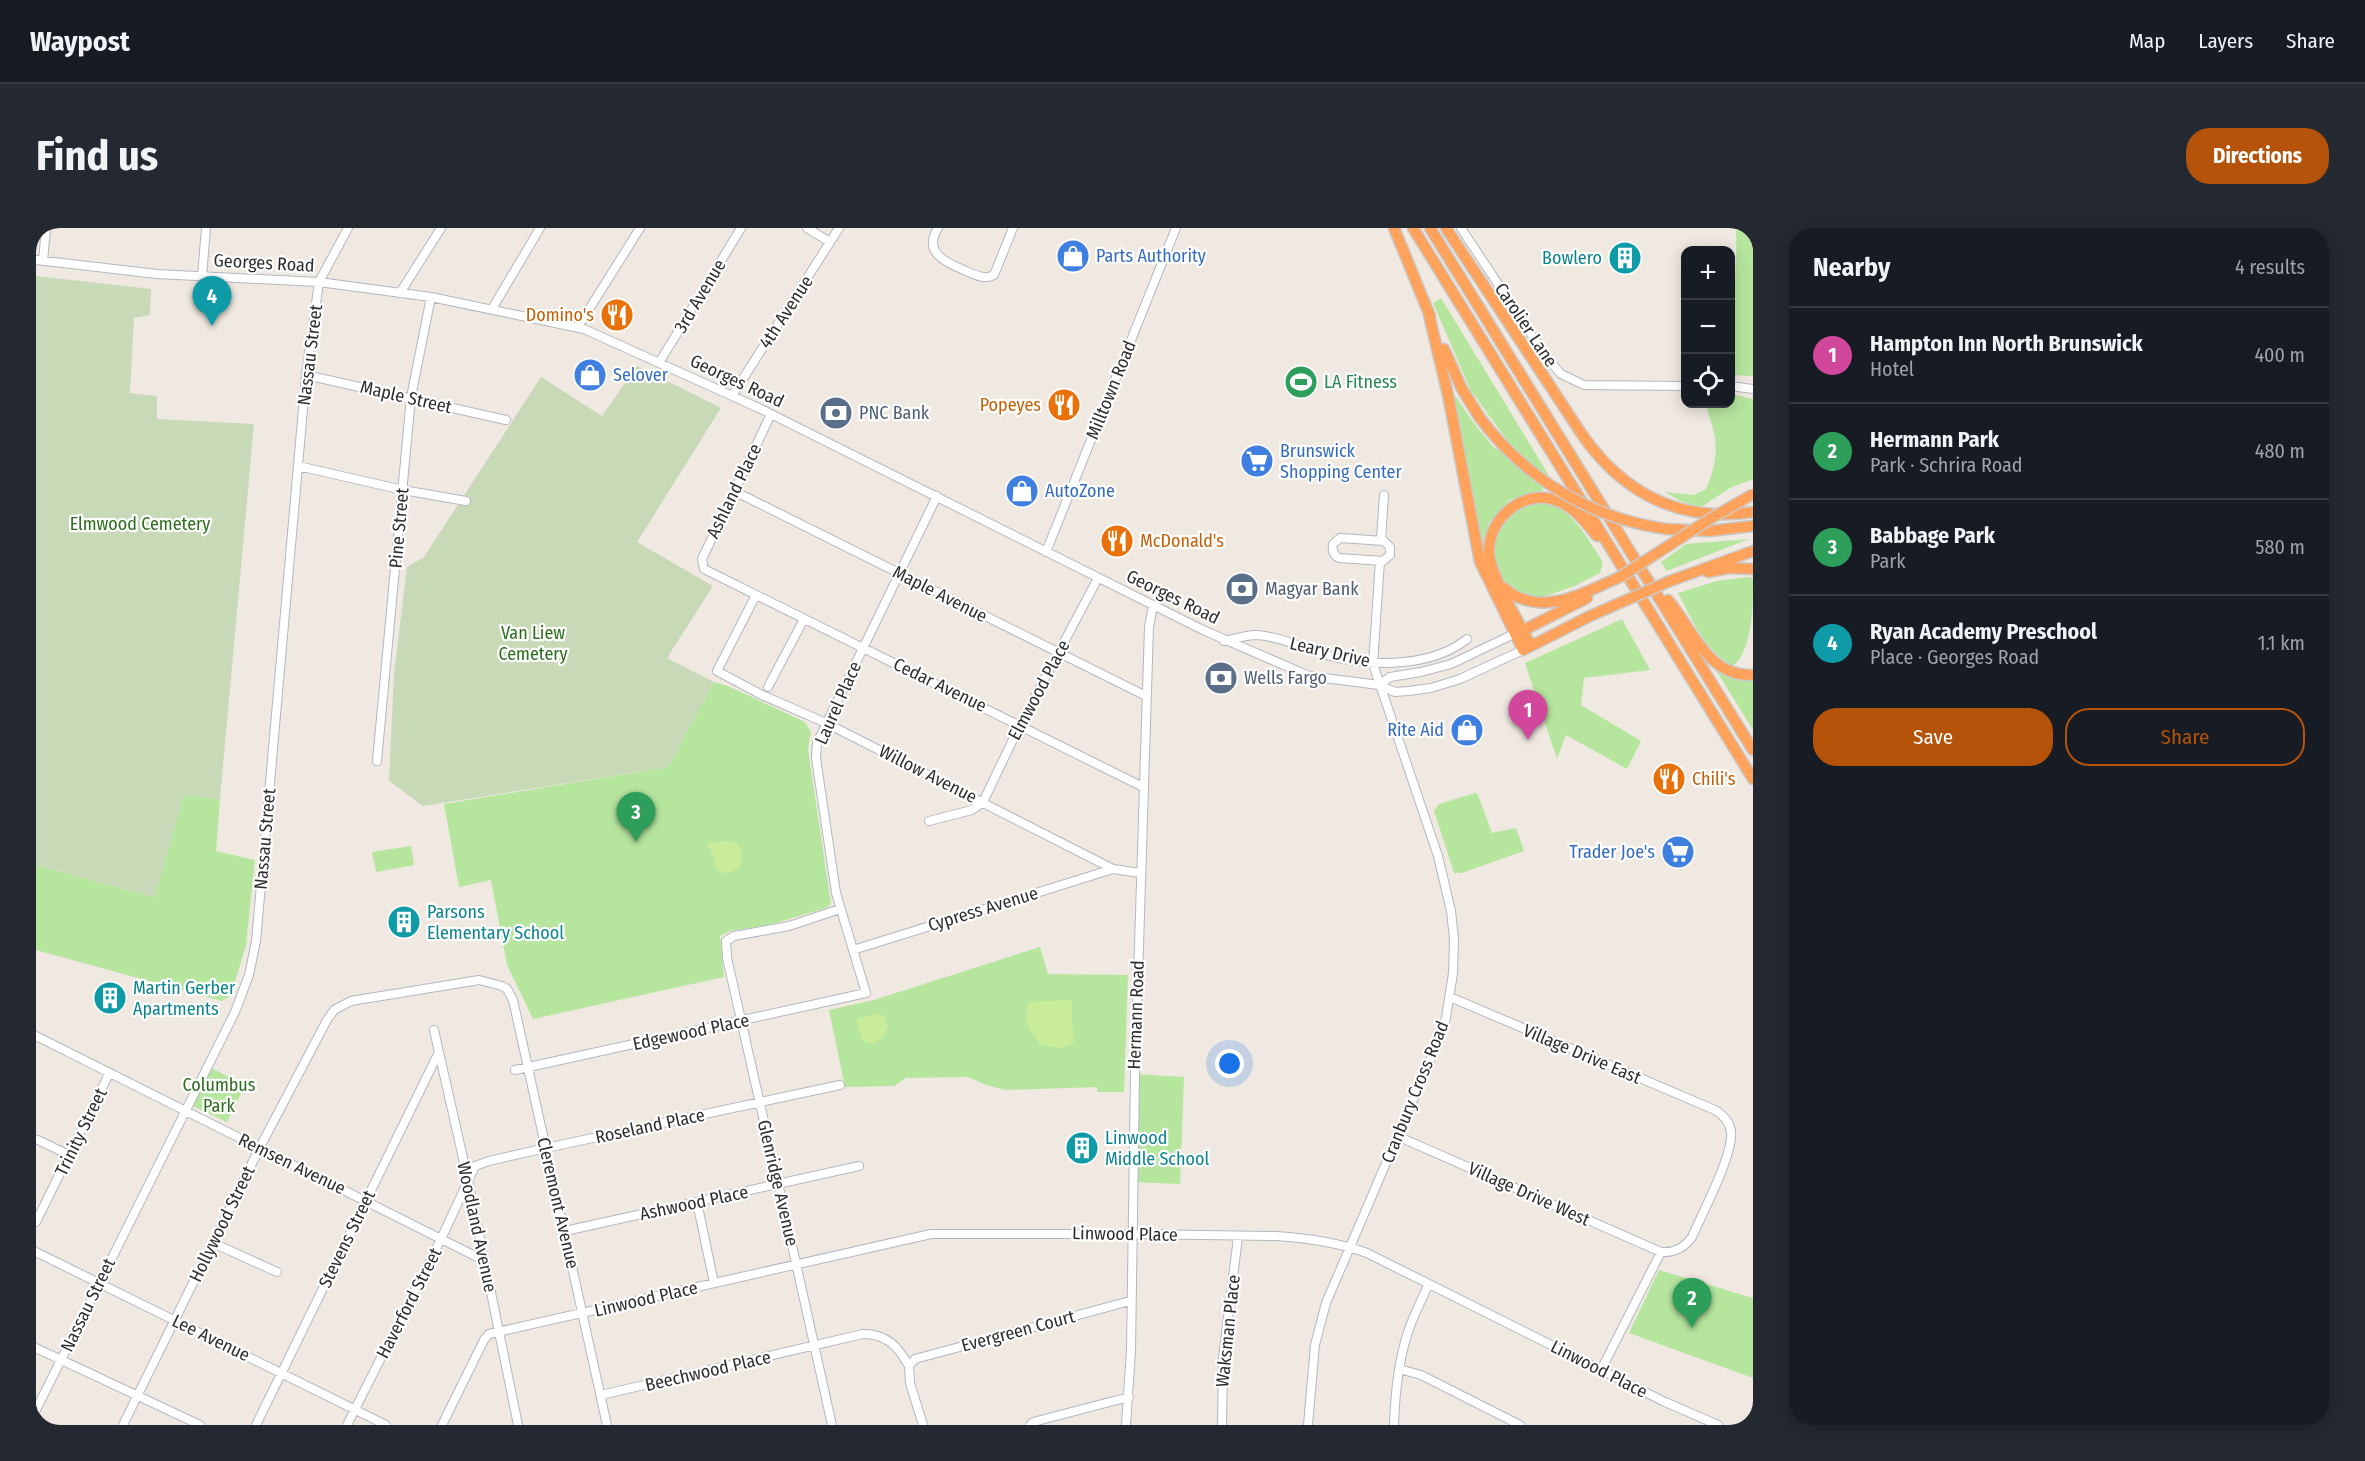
<!DOCTYPE html>
<html lang="en">
<head>
<meta charset="utf-8">
<style>
  :root { --surface:#171b24; --page:#242831; --text:#f1f3f6; --muted:#9ea1a6; --line:#363941; --accent:#b45309 }
  body { margin:0; font-family:"Fira Sans Condensed",sans-serif; background:var(--page); color:var(--text) }
  .controls { position:absolute; right:18px; top:18px; display:grid; overflow:hidden; border-radius:12px; box-shadow:0 3px 15px #0003 }
  .controls button { width:54px; height:54px; display:grid; place-items:center; padding:0; border:0; border-bottom:2px solid var(--line); background:var(--surface); color:var(--text); font:30px sans-serif }
  .you { position:absolute; left:1194px; top:836px; width:21px; height:21px; margin:-15px; border:4px solid #fff; border-radius:50%; background:#1a73e8; box-shadow:0 0 0 9px #1a73e833 }
  .badge { display:grid; place-items:center; width:39px; height:39px; border-radius:50%; background:var(--accent); color:#fff; font-size:20px; font-weight:700 }
  .pin { position:absolute; translate:-50% -50px; filter:drop-shadow(0 2px 3px #0008) }
  .pin::after { content:''; position:absolute; top:32px; width:21px; height:18px; background:inherit; clip-path:polygon(0 0,100% 0,50% 100%) }
  .list { margin:0; padding:0; list-style:none }
  h2 { display:flex; justify-content:space-between; align-items:center; height:78px; margin:0; padding:0 24px; font-size:26px }
  h2 small { font-size:20px; font-weight:400; color:var(--muted) }
  .list li { display:grid; grid-template-columns:39px 1fr auto; gap:18px; align-items:center; box-sizing:border-box; height:96px; padding:0 24px; border-top:2px solid var(--line) }
  .list b { display:block; font-size:22px; white-space:nowrap }
  .list p { margin:0; font-size:20px; white-space:nowrap; color:var(--muted) }
  .list em { font-size:20px; font-style:normal; color:var(--muted) }
  .actions { display:flex; gap:12px; padding:18px 24px }
  .actions a { flex:1; padding:14px 0; border:2px solid var(--accent); border-radius:24px; text-align:center; font-size:21px; color:var(--accent) }
  .actions .main { background:var(--accent); color:#fff }
  .icon { flex:none; width:33px; height:33px; fill:none; stroke:currentColor; stroke-width:2; stroke-linecap:round; stroke-linejoin:round }
  .map { position:relative; flex:none; width:1717px; height:1197px; overflow:hidden; border-radius:24px }
  header { display:flex; align-items:center; gap:36px; box-sizing:border-box; height:84px; padding:0 30px; background:var(--surface); border-bottom:2px solid var(--line) }
  header strong { font-size:28px }
  nav { display:flex; gap:33px; margin-inline-start:auto; font-size:21px }
  .intro { display:flex; align-items:center; justify-content:space-between; box-sizing:border-box; height:144px; padding:0 36px }
  h1 { margin:0; font-size:42px }
  .button { padding:15px 27px; border-radius:24px; background:var(--accent); color:#fff; font-size:21px; font-weight:700 }
  main { display:flex; gap:36px; padding:0 36px }
  aside { flex:1; background:var(--surface); border-radius:24px; box-shadow:0 3px 15px #0003 }
  .map>svg:first-child { display:block }
  .green { fill:#b6e59e }
  .cemetery { fill:#c8d9b8 }
  .pitch { fill:#c9ec9a }
  .lines { fill:none; stroke-linecap:round; stroke-linejoin:round }
  .minor-casing { stroke:#b4b7c1; stroke-width:10 }
  .highway-casing { stroke:#c9c9c9; stroke-width:13 }
  .minor { stroke:#fff; stroke-width:8 }
  .highway { stroke:#ffa35c; stroke-width:10 }
  .highway-bridge-casing { stroke:#c9c9c9; stroke-width:13; stroke-linecap:butt }
  .highway-bridge { stroke:#ffa35c; stroke-width:10 }
  .labels { text-anchor:middle; stroke-width:4.5; stroke-linejoin:round; paint-order:stroke }
  .shop-label { font-size:18px; fill:#366cbe; stroke:#fff; text-anchor:start }
  .culture-label { font-size:18px; fill:#0d838f; stroke:#fff; text-anchor:start }
  .street-label { font-size:18px; fill:#2e2e2e; stroke:#fff }
  .food-label { font-size:18px; fill:#c56008; stroke:#fff; text-anchor:end }
  .leisure-label { font-size:18px; fill:#27864d; stroke:#fff; text-anchor:start }
  .service-label { font-size:18px; fill:#4e5e75; stroke:#fff; text-anchor:start }
  .park-label { font-size:18px; fill:#2c6e1b; stroke:#fff }
</style>
</head>
<body>
<header>
<strong>Waypost</strong>
<nav><a>Map</a><a>Layers</a><a>Share</a></nav>
</header>
<div class="intro"><h1>Find us</h1><a class="button">Directions</a></div>
<main>
<div class="map">
<svg width="1717" height="1197" viewBox="0 0 1717 1197">
  <rect width="100%" height="100%" fill="#efe9e1"/>
  <path class="green" d="M1700 0H1717V148L1695 147C1694 97 1702 49 1700 0Z
    M1405 70 1512 246 1506 263 1473 272 1453 295 1444 322 1418 166 1439 197 1459 221 1472 213 1435 163 1397 75Z
    M1695 166 1717 171V251L1694 260 1665 279 1644 273 1629 264 1658 267 1670 261C1684 229 1682 211 1670 179L1666 176H1694Z
    M1492 277C1500 276 1509 275 1516 277 1536 281 1556 318 1567 334L1564 345 1539 358 1501 371C1493 368 1482 366 1475 361 1454 345 1452 307 1471 288 1477 283 1485 280 1492 277Z
    M1713 311 1631 343 1625 334 1650 316Z
    M1711 349 1717 350C1717 378 1717 421 1697 438 1668 422 1657 393 1642 365L1681 353Z
    M1586 391 1614 442 1548 450 1545 477 1605 513 1591 541 1530 507 1521 531 1489 435Z
    M1678 439 1717 451V502Z
    M678 454 692 458 769 494 775 504 772 521 795 676 790 680 733 697 694 703 684 708 688 749 497 791 471 737 455 652 423 659 408 576 632 539Z
    M1439 565 1442 567 1456 605 1480 600 1488 623 1425 645H1418L1398 583 1403 576Z
    M148 566 184 571 180 623 219 632 210 717 195 767 186 773 0 722V637L118 669Z
    M375 618 378 637 340 644 336 624Z
    M1004 719 1012 746 1092 747 1088 864H1061V859L970 862 950 857 932 849 870 850 858 858 809 859 793 782 838 772Z
    M175 840 209 857 191 894 157 878Z
    M1099 846 1148 849 1144 956 1097 954Z
    M1623 1042 1717 1070V1150L1593 1105Z"/>
  <path class="cemetery" d="M0 48 115 61 114 87 98 90 94 165 121 168V191L218 196 184 571 148 567 119 669 0 637Z
    M601 138 685 180 601 314 677 358 631 430 678 454 632 539 387 578 353 553 358 445 371 339 388 329 505 149 566 188Z"/>
  <path class="pitch" d="M691 613 699 614C707 622 707 629 703 640L690 646 680 641 675 622 671 618 672 615Z
    M1037 772 1035 777 1038 815 1026 820 1005 817C992 801 986 795 993 774Z
    M843 786 849 789 852 798 846 810 836 816 827 813 820 791Z"/>
  <g class="lines">
    <defs>
      <path id="minor" d="M771 0 794 14
        M902 0C886 25 911 35 930 43 940 47 948 52 958 47L977 0
        M1425 0 1511 130 1525 146 1548 157 1650 158
        M0 32 121 46 283 54 395 69 548 101 725 181 1167 402 1273 448 1343 457 1359 464 1372 463 1395 460 1424 451 1487 422
        M7 33 10 0
        M166 49 170 0
        M364 65 405 0
        M456 81 504 0
        M542 99 604 0
        M623 135 705 0
        M270 147 470 192
        M1694 158 1717 161
        M696 168 803 0
        M735 186 666 331 668 341 1107 559
        M262 238 367 262 430 273
        M698 263 1110 468
        M1304 310 1348 313 1354 319V327L1347 333 1303 330C1297 327 1296 322 1297 316Z
        M1345 312 1348 267
        M1010 324 1140 0
        M720 367 681 443 726 467 790 495 1077 641 1104 645
        M1188 413C1198 411 1210 407 1220 407 1244 408 1268 421 1290 427 1333 439 1395 440 1431 411
        M1343 457 1354 449 1385 444 1415 436 1478 406
        M732 459 768 391
        M341 533 375 169 395 69
        M893 593 936 582 947 574 984 497 1062 350
        M817 722 1077 641
        M398 802 432 952 482 1197
        M0 808 447 1032
        M479 842 830 765 800 665 780 530 781 515 901 268
        M1361 908 1625 1024C1639 1025 1648 1020 1656 1009 1666 986 1698 925 1695 904 1694 893 1687 887 1679 882L1414 769
        M2 912 33 927
        M661 974 678 1055
        M0 994 73 846
        M529 1003 823 938
        M177 1015 241 1044
        M0 1024 350 1197
        M0 1120 164 1197
        M1363 1141 1385 1147 1484 1197
        M1565 1142 1625 1024
        M565 1167 827 1106C852 1106 862 1119 873 1138
        M0 1182 199 784 213 747 220 713 270 147 283 54 312 0
        M87 1197 223 921 291 792 298 782 315 773 443 752 466 758 471 761 477 772 571 1197
        M220 1197 402 826
        M311 1197 405 1011 439 938 453 933 510 920 804 857
        M406 1197 448 1112 453 1106 895 1006H1096L1240 1008C1271 1010 1301 1014 1331 1025L1629 1174 1682 1197
        M796 1197C762 1041 726 886 691 730L690 713 698 708 753 698 804 681
        M887 1197 874 1155 873 1138 879 1131 1094 1073
        M994 1197 997 1194 1093 1169
        M1090 1197 1095 1123 1099 846 1113 399 1117 378
        M1186 1197 1187 1130 1202 1009
        M1272 1197 1279 1117 1290 1075 1404 809 1410 790 1417 745 1418 711 1415 683 1402 628 1337 436 1344 333
        M1358 1197C1359 1166 1362 1134 1372 1104 1377 1088 1386 1072 1392 1057"/>
      <path id="highway" d="M1358 0 1394 88
        M1377 0 1717 551
        M1394 0 1717 522
        M1410 0 1547 208C1588 266 1645 295 1717 284
        M1392 83 1412 167 1444 334 1487 422 1554 388
        M1408 121 1426 161 1444 190
        M1630 301 1674 303 1717 298
        M1672 344 1693 340 1717 341
        M1634 353 1717 323
        M1468 360C1504 391 1547 365 1584 349
        M1632 372C1657 401 1671 449 1717 447
        M1482 405 1551 370
        M1495 418C1484 396 1455 348 1453 326 1451 290 1489 258 1524 274 1540 281 1550 295 1561 308"/>
    </defs>
    <use href="#minor" class="minor-casing"/>
    <use href="#highway" class="highway-casing"/>
    <use href="#minor" class="minor"/>
    <use href="#highway" class="highway"/>
    <defs>
      <path id="highway-bridge" d="M1444 190C1490 251 1554 290 1630 301
        M1584 349 1674 291 1717 266
        M1554 388 1634 353"/>
    </defs>
    <use href="#highway-bridge" class="highway-bridge-casing"/>
    <use href="#highway-bridge" class="highway-bridge"/>
  </g>
  <defs>
    <symbol id="shop-disc" viewBox="-11 -11 22 22"><circle r="9.5" fill="#3f7fe0" stroke="#fff"/><path d="M-5-2.5h2.3a2.7 3.5 0 0 1 5.4 0H5L5.5 6h-11ZM-1.5-2.5h3a1.5 2.3 0 0 0-3 0Z" fill="#fff"/></symbol>
    <symbol id="building-disc" viewBox="-11 -11 22 22"><circle r="9.5" fill="#0f9aa8" stroke="#fff"/><path d="M-4-6H4V6H1V3H-1V6H-4ZM-2.5-4.3h1.7v1.8h-1.7ZM.8-4.3h1.7v1.8H.8ZM-2.5-1h1.7V.8h-1.7ZM.8-1h1.7V.8H.8Z" fill="#fff"/></symbol>
    <symbol id="restaurant-disc" viewBox="-11 -11 22 22"><circle r="9.5" fill="#e8710a" stroke="#fff"/><path d="M-5-6h1v4h1v-4h1v4h1v-4h1v5L-1.5 .5V6h-2V.5L-5-1ZM5-6V6H3V1.5H1.5Q1.5-4 5-6Z" fill="#fff"/></symbol>
    <symbol id="stadium-disc" viewBox="-11 -11 22 22"><circle r="9.5" fill="#2e9e5b" stroke="#fff"/><path d="M0-5a6.5 5 0 1 0 0 10a6.5 5 0 1 0 0-10ZM-3.5-1.8h7v3.6h-7Z" fill="#fff"/></symbol>
    <symbol id="bank-disc" viewBox="-11 -11 22 22"><circle r="9.5" fill="#5c6f8a" stroke="#fff"/><path d="M-6-4H6V4H-6ZM0-2.3a2.3 2.3 0 1 0 0 4.6a2.3 2.3 0 1 0 0-4.6Z" fill="#fff"/></symbol>
    <symbol id="supermarket-disc" viewBox="-11 -11 22 22"><circle r="9.5" fill="#3f7fe0" stroke="#fff"/><path d="M-6-5.5h2.5l.6 2H6L4.5 2H-2.5L-4.4-4H-6ZM-1.5 3.2a1.3 1.3 0 1 0 .1 0ZM3 3.2a1.3 1.3 0 1 0 .1 0Z" fill="#fff"/></symbol>
  </defs>
  <g fill-rule="evenodd">
    <use href="#shop-disc" x="1018" y="9" width="38" height="38"/>
    <use href="#building-disc" x="1570" y="11" width="38" height="38"/>
    <use href="#restaurant-disc" x="562" y="68" width="38" height="38"/>
    <use href="#shop-disc" x="535" y="128" width="38" height="38"/>
    <use href="#stadium-disc" x="1246" y="135" width="38" height="38"/>
    <use href="#restaurant-disc" x="1009" y="158" width="38" height="38"/>
    <use href="#bank-disc" x="781" y="166" width="38" height="38"/>
    <use href="#supermarket-disc" x="1202" y="214" width="38" height="38"/>
    <use href="#shop-disc" x="967" y="244" width="38" height="38"/>
    <use href="#restaurant-disc" x="1062" y="294" width="38" height="38"/>
    <use href="#bank-disc" x="1187" y="342" width="38" height="38"/>
    <use href="#bank-disc" x="1166" y="431" width="38" height="38"/>
    <use href="#shop-disc" x="1412" y="483" width="38" height="38"/>
    <use href="#restaurant-disc" x="1614" y="532" width="38" height="38"/>
    <use href="#supermarket-disc" x="1623" y="605" width="38" height="38"/>
    <use href="#building-disc" x="349" y="675" width="38" height="38"/>
    <use href="#building-disc" x="55" y="751" width="38" height="38"/>
    <use href="#building-disc" x="1027" y="901" width="38" height="38"/>
  </g>
  <g class="labels">
    <g class="shop-label">
      <text x="1060" y="34">Parts Authority</text>
      <text x="577" y="153">Selover</text>
      <text x="1244" y="229">Brunswick<tspan x="1244" dy="21">Shopping Center</tspan></text>
      <text x="1009" y="269">AutoZone</text>
      <text x="1408" y="508" text-anchor="end">Rite Aid</text>
      <text x="1619" y="630" text-anchor="end">Trader Joe's</text>
    </g>
    <g class="culture-label">
      <text x="1566" y="36" text-anchor="end">Bowlero</text>
      <text x="391" y="690">Parsons<tspan x="391" dy="21">Elementary School</tspan></text>
      <text x="97" y="766">Martin Gerber<tspan x="97" dy="21">Apartments</tspan></text>
      <text x="1069" y="916">Linwood<tspan x="1069" dy="21">Middle School</tspan></text>
    </g>
    <g class="street-label">
      <text transform="translate(228 35) rotate(3)" y="6">Georges Road</text>
      <text transform="translate(664 68) rotate(-59)" y="6">3rd Avenue</text>
      <text transform="translate(750 84) rotate(-57)" y="6">4th Avenue</text>
      <text transform="translate(1490 97) rotate(56)" y="6">Carolier Lane</text>
      <text transform="translate(274 127) rotate(-83)" y="6">Nassau Street</text>
      <text transform="translate(701 153) rotate(25)" y="6">Georges Road</text>
      <text transform="translate(1075 162) rotate(-68)" y="6">Milltown Road</text>
      <text transform="translate(370 169) rotate(13)" y="6">Maple Street</text>
      <text transform="translate(698 263) rotate(-64)" y="6">Ashland Place</text>
      <text transform="translate(363 300) rotate(-85)" y="6">Pine Street</text>
      <text transform="translate(904 366) rotate(27)" y="6">Maple Avenue</text>
      <text transform="translate(1137 369) rotate(26)" y="6">Georges Road</text>
      <text transform="translate(1294 424) rotate(13)" y="6">Leary Drive</text>
      <text transform="translate(904 457) rotate(26)" y="6">Cedar Avenue</text>
      <text transform="translate(1003 462) rotate(-62)" y="6">Elmwood Place</text>
      <text transform="translate(802 475) rotate(-66)" y="6">Laurel Place</text>
      <text transform="translate(892 546) rotate(27)" y="6">Willow Avenue</text>
      <text transform="translate(229 611) rotate(-85)" y="6">Nassau Street</text>
      <text transform="translate(947 681) rotate(-17)" y="6">Cypress Avenue</text>
      <text transform="translate(1100 787) rotate(-88)" y="6">Hermann Road</text>
      <text transform="translate(655 804) rotate(-12)" y="6">Edgewood Place</text>
      <text transform="translate(1546 826) rotate(23)" y="6">Village Drive East</text>
      <text transform="translate(1379 864) rotate(-68)" y="6">Cranbury Cross Road</text>
      <text transform="translate(614 898) rotate(-12)" y="6">Roseland Place</text>
      <text transform="translate(45 904) rotate(-64)" y="6">Trinity Street</text>
      <text transform="translate(256 936) rotate(26)" y="6">Remsen Avenue</text>
      <text transform="translate(742 955) rotate(77)" y="6">Glenridge Avenue</text>
      <text transform="translate(1493 966) rotate(24)" y="6">Village Drive West</text>
      <text transform="translate(522 975) rotate(77)" y="6">Cleremont Avenue</text>
      <text transform="translate(658 975) rotate(-12)" y="6">Ashwood Place</text>
      <text transform="translate(186 996) rotate(-64)" y="6">Hollywood Street</text>
      <text transform="translate(441 999) rotate(78)" y="6">Woodland Avenue</text>
      <text transform="translate(1089 1006) rotate(1)" y="6">Linwood Place</text>
      <text transform="translate(311 1011) rotate(-64)" y="6">Stevens Street</text>
      <text transform="translate(610 1071) rotate(-13)" y="6">Linwood Place</text>
      <text transform="translate(373 1075) rotate(-63)" y="6">Haverford Street</text>
      <text transform="translate(52 1077) rotate(-64)" y="6">Nassau Street</text>
      <text transform="translate(982 1103) rotate(-15)" y="6">Evergreen Court</text>
      <text transform="translate(1192 1103) rotate(-84)" y="6">Waksman Place</text>
      <text transform="translate(175 1110) rotate(26)" y="6">Lee Avenue</text>
      <text transform="translate(1563 1141) rotate(27)" y="6">Linwood Place</text>
      <text transform="translate(672 1143) rotate(-13)" y="6">Beechwood Place</text>
    </g>
    <g class="food-label">
      <text x="558" y="93">Domino's</text>
      <text x="1005" y="183">Popeyes</text>
      <text x="1104" y="319" text-anchor="start">McDonald's</text>
      <text x="1656" y="557" text-anchor="start">Chili's</text>
    </g>
    <g class="leisure-label">
      <text x="1288" y="160">LA Fitness</text>
    </g>
    <g class="service-label">
      <text x="823" y="191">PNC Bank</text>
      <text x="1229" y="367">Magyar Bank</text>
      <text x="1208" y="456">Wells Fargo</text>
    </g>
    <g class="park-label">
      <text x="104" y="302">Elmwood Cemetery</text>
      <text x="497" y="411">Van Liew<tspan x="497" dy="21">Cemetery</tspan></text>
      <text x="183" y="863">Columbus<tspan x="183" dy="21">Park</tspan></text>
    </g>
  </g>
</svg>
<div class="controls">
<button>+</button>
<button>−</button>
<button><svg class="icon" aria-label="locate" viewBox="0 0 24 24"><circle cx="12" cy="12" r="6"/><path d="M12 2v4M12 18v4M2 12h4M18 12h4"/></svg></button>
</div>
<div class="you"></div>
<div class="pin badge" style="left:1492px;top:512px;background:#d1479c">1</div>
<div class="pin badge" style="left:1656px;top:1100px;background:#2e9e5b">2</div>
<div class="pin badge" style="left:600px;top:614px;background:#2e9e5b">3</div>
<div class="pin badge" style="left:176px;top:98px;background:#0f9aa8">4</div>
</div>
<aside>
<h2>Nearby<small>4 results</small></h2>
<ul class="list">
<li><span class="badge" style="background:#d1479c">1</span><div><b>Hampton Inn North Brunswick</b><p>Hotel</p></div><em>400 m</em></li>
<li><span class="badge" style="background:#2e9e5b">2</span><div><b>Hermann Park</b><p>Park · Schrira Road</p></div><em>480 m</em></li>
<li><span class="badge" style="background:#2e9e5b">3</span><div><b>Babbage Park</b><p>Park</p></div><em>580 m</em></li>
<li><span class="badge" style="background:#0f9aa8">4</span><div><b>Ryan Academy Preschool</b><p>Place · Georges Road</p></div><em>1.1 km</em></li>
</ul>
<div class="actions"><a class="main">Save</a><a>Share</a></div>
</aside>
</main>
</body>
</html>
